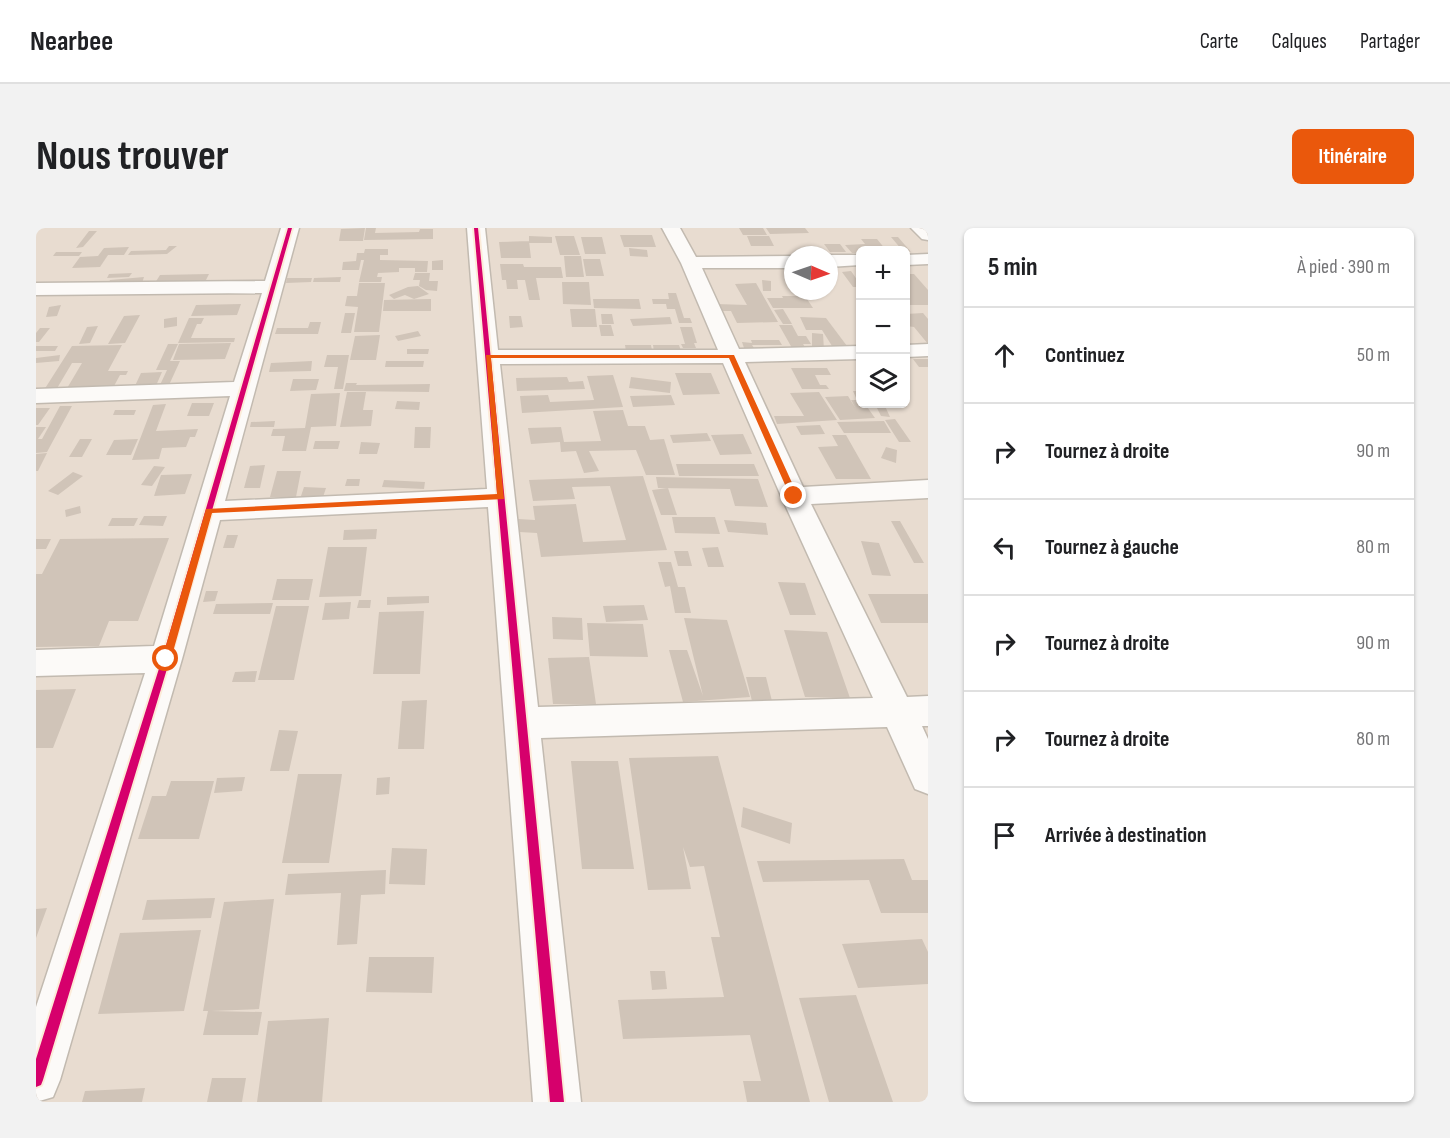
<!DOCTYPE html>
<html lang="fr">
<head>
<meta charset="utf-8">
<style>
  :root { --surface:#fff; --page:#f2f2f2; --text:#202124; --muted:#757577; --line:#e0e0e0; --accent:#ea580c }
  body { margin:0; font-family:"Sofia Sans Condensed",sans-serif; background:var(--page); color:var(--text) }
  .controls { position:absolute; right:18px; top:18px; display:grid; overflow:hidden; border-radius:9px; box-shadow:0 2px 4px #0004 }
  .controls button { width:54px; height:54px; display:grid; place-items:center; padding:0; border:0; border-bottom:2px solid var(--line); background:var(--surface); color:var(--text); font:30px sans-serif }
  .compass { position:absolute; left:748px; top:18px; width:54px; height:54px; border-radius:50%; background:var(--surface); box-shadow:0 2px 4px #0004; rotate:92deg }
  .stop { position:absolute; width:18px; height:18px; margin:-14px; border:4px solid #ea580c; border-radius:50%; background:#fff }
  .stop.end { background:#ea580c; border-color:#fff; box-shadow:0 2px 6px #0008 }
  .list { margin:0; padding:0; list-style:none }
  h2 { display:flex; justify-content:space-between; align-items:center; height:78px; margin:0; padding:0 24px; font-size:26px }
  h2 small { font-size:20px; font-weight:400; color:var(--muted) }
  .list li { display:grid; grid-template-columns:39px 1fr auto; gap:18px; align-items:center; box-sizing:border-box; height:96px; padding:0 24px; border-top:2px solid var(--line) }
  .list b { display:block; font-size:22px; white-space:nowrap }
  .list em { font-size:20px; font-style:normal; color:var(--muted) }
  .icon { flex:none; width:33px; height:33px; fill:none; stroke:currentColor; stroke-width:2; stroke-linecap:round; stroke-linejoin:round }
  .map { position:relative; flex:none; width:892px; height:874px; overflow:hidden; border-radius:9px }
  header { display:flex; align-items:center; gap:36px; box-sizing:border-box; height:84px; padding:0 30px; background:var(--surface); border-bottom:2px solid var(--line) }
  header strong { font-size:28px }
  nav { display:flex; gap:33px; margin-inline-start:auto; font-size:21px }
  .intro { display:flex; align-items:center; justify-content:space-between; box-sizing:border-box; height:144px; padding:0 36px }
  h1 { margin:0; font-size:42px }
  .button { padding:15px 27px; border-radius:9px; background:var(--accent); color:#fff; font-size:21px; font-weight:700 }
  main { display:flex; gap:36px; padding:0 36px }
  aside { flex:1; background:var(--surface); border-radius:9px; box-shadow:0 2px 4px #0004 }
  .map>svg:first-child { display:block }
  .building { fill:#d0c4b8 }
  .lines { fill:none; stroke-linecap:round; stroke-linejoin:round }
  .minor-casing { stroke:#c2bab0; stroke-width:3 }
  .minor { fill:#fcfaf8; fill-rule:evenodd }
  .cycleway-casing { stroke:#fcebd8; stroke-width:4 }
  .cycleway { fill:#d6006c; fill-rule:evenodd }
  .route { fill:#ea580c }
</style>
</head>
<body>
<header>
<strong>Nearbee</strong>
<nav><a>Carte</a><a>Calques</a><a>Partager</a></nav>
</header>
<div class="intro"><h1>Nous trouver</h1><a class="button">Itinéraire</a></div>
<main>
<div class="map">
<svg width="892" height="874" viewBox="0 0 892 874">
  <rect width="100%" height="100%" fill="#e8dcd0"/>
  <path class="building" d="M329 0 327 13H303L305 1Z
    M330 0H340L339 5 383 4 384 1H397V11L328 12Z
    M703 0H727L731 7H707Z
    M730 0H769L773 5 734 6Z
    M53 3H61L47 19 40 20Z
    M584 7H616L620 19H588Z
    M493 8 516 9V15H493Z
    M519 8H538L544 27H524Z
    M711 8H733L738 18H715Z
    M545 9H566L570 26H549Z
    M855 9H862L875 24 866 22Z
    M825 11H841L850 22H824V25H816L809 17 829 16Z
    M493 13 495 30H465L463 14Z
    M788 16H804L810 24H794Z
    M133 18H141L131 26 92 27 95 23 130 22Z
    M93 19 88 27H72L64 39 36 40 44 29 62 28 68 20Z
    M593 20 611 22 612 29 594 28Z
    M329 21H352V27H344V32L392 33 391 44H379V40H363V44L342 45 341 49H346L345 54H323L328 32H325L323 42H306L307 34 320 33 321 25H328Z
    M20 24H46L43 28H17Z
    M528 28H545L548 49H530Z
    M547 31H564L568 48H550Z
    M407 32V42H396V33Z
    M464 36H487L488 39H525L527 50H500L504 72H493L489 52H481L482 61H471L470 52H466Z
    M815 43 824 56V59H817L806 44Z
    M96 45 93 49 71 50 73 46Z
    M379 45H394L393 53H402L401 63 390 62 383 58 384 52H377Z
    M173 46 169 54 119 55 124 47Z
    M870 46H878L892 62V77H870V67H873L870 63Z
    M108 49 106 55 72 57 74 52Z
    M305 49 304 54H277L278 50Z
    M251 50H276L275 54 250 55Z
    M726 52 735 53V63H727Z
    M526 54H553L555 77 527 76Z
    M323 55H349L343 104H318L322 79 309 78 311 68H321Z
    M720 55 742 94 701 95 695 83H682L680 76 711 77 699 56Z
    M382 58 393 66 378 71 369 67 358 71 353 67 372 59Z
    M632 65H640L648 90H654L656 95H643L639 81H631L630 76H617L616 71H633Z
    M746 68H769L777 80H737L731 70H747Z
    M395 71V83H347L348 72Z
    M557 71H603L605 81 558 80Z
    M205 76 201 87 155 88 160 77Z
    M25 77 21 88 10 89 13 79Z
    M534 81H559L561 99H536Z
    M747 81 756 96H747L738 82Z
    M309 85H319L315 105H305Z
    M887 85 892 91V116L878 99 870 98V86Z
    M565 86H576L578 96H566Z
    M104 87 89 115 72 116 88 88Z
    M473 88H485L487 99 474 100Z
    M141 89V98L128 100V91Z
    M634 89 636 96 597 98 594 91Z
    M764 89 790 90 811 118H796L786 102H770Z
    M153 90H168L165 96H161L155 110H199L198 114 142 115Z
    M274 94H285L282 106H239L241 100H272Z
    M563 97H575L578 108H565Z
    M743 97H756L762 108H770L775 116H767L769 119 756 120Z
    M62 98 54 115 43 116 51 99Z
    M644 99H656L661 115H658L660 120H647L645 116H649Z
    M4 100H14L3 114H0V105Z
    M382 103 385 108 362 113 359 108Z
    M776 105 787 106 788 122 776 120Z
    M344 107 340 132H314L319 108Z
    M715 112H743L746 117H716L718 120H708L706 114 716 115Z
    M195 115 189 131 137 132 143 116Z
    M132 116H142L134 133H144L133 157H124L131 142H120Z
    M86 117 72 143H92L90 147H84L78 158H84L30 162 46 135H36L20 162H8L36 118Z
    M589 117H615L616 123H590Z
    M617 117H643L645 123H618Z
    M0 118H22L19 123H0Z
    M371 121H393L392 126H371Z
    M24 127 23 133 0 135V130Z
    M291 127H313L307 161H298L302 139H288Z
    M877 131H892V139H883Z
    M276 133 275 143 233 144 235 135Z
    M350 133H388L387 139H349Z
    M755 140H791L795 147H779L784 157H790L793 161H766Z
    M126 144 119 160H98L105 145Z
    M639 145H675L684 166 647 167Z
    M577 147 587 179 486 185 484 168 512 167 514 174 558 172 551 148Z
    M531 149 533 154 547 153 549 161 481 163 480 150Z
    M595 149 635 154 634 165 593 160Z
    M257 151H283L280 162 254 163Z
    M310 155H321L320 157 394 156 393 164 308 163Z
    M817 163H824V176H829L839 190 804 192 789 169 812 168 820 181 815 172H821Z
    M311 164H330L327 182H337L335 198 304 199Z
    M783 164 801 192 741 196 738 188H768L754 165Z
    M304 165 300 198 275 199 270 223H246L249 208H235L237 201 269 200 275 166Z
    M635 167 639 177 597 179 594 168Z
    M361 173 384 174 383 182 359 181Z
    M156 175H178L173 188H151Z
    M130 176 120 203 162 201 159 209H154L150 219 126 220 123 231 96 232 117 177Z
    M24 178H36L11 224 0 225V199H10L2 211H6Z
    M840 178H849L854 189 845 188Z
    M0 180H14L2 197H0Z
    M79 182H100L98 187H77Z
    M587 182 592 198H609L614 212 628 211 639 247H610L600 222 553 223 563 243 548 245 540 223 525 224 524 214 495 216 492 200 525 199 528 214 565 213 557 183Z
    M859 191 875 214H863L849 192Z
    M239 193 238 199H214L215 194Z
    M848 193 855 205H808L801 194Z
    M784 197 789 206 765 207 760 198Z
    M379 199H395L394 220H378Z
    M671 205 675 213 637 215 634 207Z
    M707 206 716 226 684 227 675 207Z
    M796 207H810L835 251H800L782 219 802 218Z
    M44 211H56L46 229H33Z
    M102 211 95 227H70L78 212Z
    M279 213H304L302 221H277Z
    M325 214 344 215 341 226H323Z
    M850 219 861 222 860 235 845 230Z
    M11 225 2 243H0V226Z
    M640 236H718L723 248H643Z
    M229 237 224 260H208L214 238Z
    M118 238 129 239 116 258 105 257Z
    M241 243H265L260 269H234Z
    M37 244 47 248 22 267 12 263Z
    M156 246 149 266 118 268 125 247Z
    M607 248 631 322 505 329 501 305 483 304 482 291 499 292 497 278 540 276 547 314 590 312 574 258 536 259 539 271 497 273 493 252Z
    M620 249 722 251 732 279 699 278 694 261 622 260Z
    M311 251H324L323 258H309Z
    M348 252 389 254 388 261 346 259Z
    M268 259 290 260 287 269 265 268Z
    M632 260 641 287H625L616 262Z
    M44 278 45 285 30 289 29 282Z
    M108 288H131L127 298 103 297Z
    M636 289H679L684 306 639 305Z
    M76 290H102L98 298H72Z
    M688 292 730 295 732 307 692 304Z
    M855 293H864L888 335H878Z
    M341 301 340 311 307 312 308 302Z
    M191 307H202L198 320H187Z
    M133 310 102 393H73L63 418 0 419V346H6L24 311Z
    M0 311H15L10 321H0Z
    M825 313 843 315 855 348 836 347Z
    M292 319H331L325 368 283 369Z
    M682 319 688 339H672L666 320Z
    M638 323H652L656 338H642Z
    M622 334H635L642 359H649L655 385H639L634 358 629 359Z
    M241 351H277L273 372H236Z
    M742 354 769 355 780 387H754Z
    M170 363H182L179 373 167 374Z
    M832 366H892V395H845Z
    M393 368V375L351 377V369Z
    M323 372H335L334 380H321Z
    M315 374 313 391 286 392 289 375Z
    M237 375 234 386H177L180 376Z
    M608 377 612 392 570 394 567 378Z
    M240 378H273L258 452H222Z
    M388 383 384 446H337L343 384Z
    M516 389 546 390 547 412 517 411Z
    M648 390 691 392 714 469 647 474 633 422H651L667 468Z
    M551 395 607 396 612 429 554 428Z
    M748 402 791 404 814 470 769 469Z
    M553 429 560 476H517L512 430Z
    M221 443 219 454H196L199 444Z
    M710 449H730L736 473H716Z
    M40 461 17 520H0V462Z
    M391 472 388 521H362L366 473Z
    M243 502 262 503 253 543H234Z
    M682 528 711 637 774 874H711L707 853H725L714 807 587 811 582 772 688 769 675 709H684L668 638 654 639 647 619 655 661 612 662 593 530Z
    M535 533H582L598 641H546Z
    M262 546H306L293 635H246Z
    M209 549 206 563 178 565 181 550Z
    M354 549 353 566 340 567 341 550Z
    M135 553H178L163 611H102L116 568H130Z
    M707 579 756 595 754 616 705 599Z
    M356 620 391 621 389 657 353 656Z
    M868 631 876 652H892V685H845L833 652 727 654 721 633Z
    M350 642 349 666 325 667 321 716 301 717 305 665 249 667 252 646Z
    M179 670 175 690 106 692 111 672Z
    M238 671 223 781 175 783 226 784 222 807H167L172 783H167L188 674Z
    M11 680 0 710V681Z
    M165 702 148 783 62 786 84 705Z
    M886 711 892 724V756L822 760 806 716Z
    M333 729H398L396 765 330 764Z
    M614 743H629L631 761 616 762Z
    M820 767 857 874H793L763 770Z
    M293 790 286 874H221L232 793Z
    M176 850H210L206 874H171Z
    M109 860 106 874H46L49 863Z"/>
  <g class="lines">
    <defs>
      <path id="minor" d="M245 0H263L189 273 451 261 431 0H449L462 122H682L645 35 626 0H644L660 29 757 28V40H666L703 121 824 118V131L709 134 767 259 892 252V270L775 276 871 469 892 468V498H886L892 511V566L879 561 851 499 505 510 545 874H497L452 279 184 292 146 431 24 852 17 869 0 874V779L109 445 0 448V422L118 418 194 168 0 175V161L198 154 226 65 0 67V55L229 53ZM687 135 745 268 837 470 502 479 464 136Z
        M875 0H892V12L886 11Z
        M892 26V36L870 37V27Z
        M793 27H824V37L793 39Z
        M892 116V128L870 129V117Z"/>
    </defs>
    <use href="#minor" class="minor-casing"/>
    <use href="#minor" class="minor"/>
    <defs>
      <path id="cycleway" d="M252 0H256L134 431 7 852 5 857 0 859V831L126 431Z
        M438 0H442L528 874H514Z"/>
    </defs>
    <use href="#cycleway" class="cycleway-casing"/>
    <use href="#cycleway" class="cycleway"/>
  </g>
  <path class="route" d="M450 127H698L762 268 758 270 754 268 693 130H455L468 271 176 285 135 431 130 435 127 434 126 431 170 281 461 266Z"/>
</svg>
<div class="controls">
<button>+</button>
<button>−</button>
<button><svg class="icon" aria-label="layers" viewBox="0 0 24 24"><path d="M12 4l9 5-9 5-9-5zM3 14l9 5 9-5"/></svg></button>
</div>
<svg class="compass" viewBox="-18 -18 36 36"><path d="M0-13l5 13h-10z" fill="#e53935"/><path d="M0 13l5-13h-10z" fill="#757577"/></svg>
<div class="stop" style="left:130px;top:431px"></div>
<div class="stop end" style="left:758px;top:268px"></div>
</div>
<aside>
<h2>5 min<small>À pied · 390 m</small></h2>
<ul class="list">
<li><svg class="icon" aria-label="ahead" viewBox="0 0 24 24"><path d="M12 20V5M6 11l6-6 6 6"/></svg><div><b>Continuez</b></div><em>50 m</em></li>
<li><svg class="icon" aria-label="right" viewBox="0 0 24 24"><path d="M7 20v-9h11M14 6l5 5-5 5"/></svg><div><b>Tournez à droite</b></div><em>90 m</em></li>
<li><svg class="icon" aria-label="left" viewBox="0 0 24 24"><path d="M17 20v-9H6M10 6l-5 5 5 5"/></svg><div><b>Tournez à gauche</b></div><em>80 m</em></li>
<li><svg class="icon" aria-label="right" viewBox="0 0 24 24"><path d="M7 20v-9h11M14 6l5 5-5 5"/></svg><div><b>Tournez à droite</b></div><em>90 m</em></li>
<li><svg class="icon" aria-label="right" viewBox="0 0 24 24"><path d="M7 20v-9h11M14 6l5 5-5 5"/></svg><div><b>Tournez à droite</b></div><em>80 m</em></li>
<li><svg class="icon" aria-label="arrive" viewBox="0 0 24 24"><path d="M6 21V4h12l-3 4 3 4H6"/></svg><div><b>Arrivée à destination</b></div></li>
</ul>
</aside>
</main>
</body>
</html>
